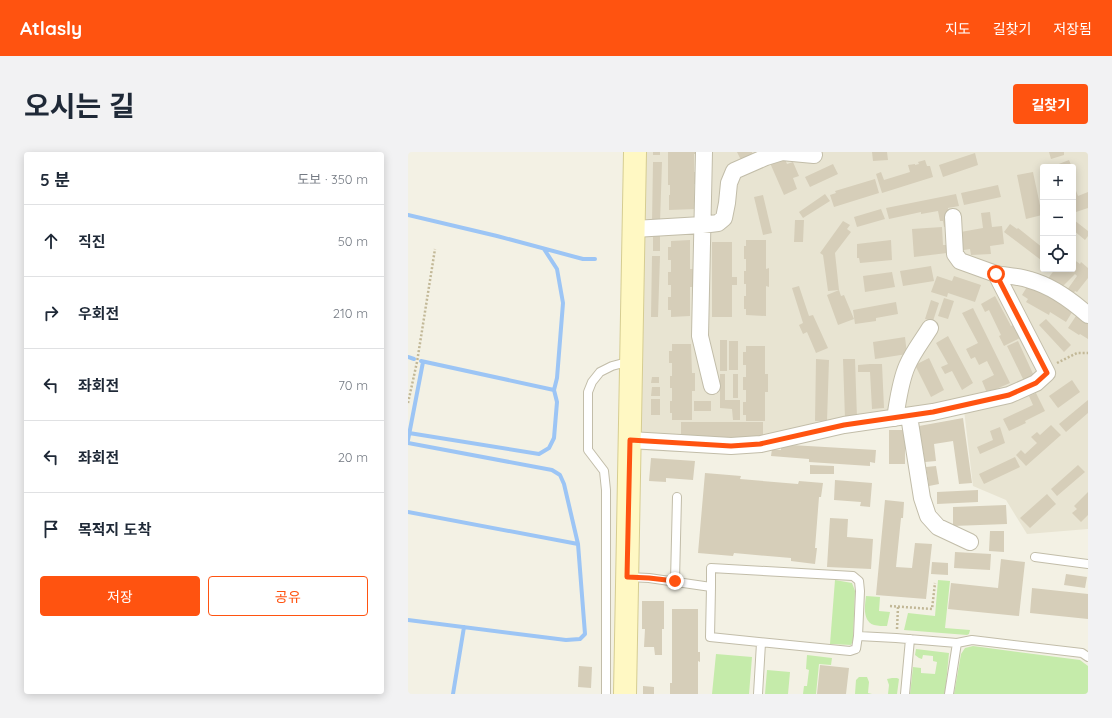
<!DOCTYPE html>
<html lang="ko">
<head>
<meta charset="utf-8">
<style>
  :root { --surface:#fff; --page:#f2f2f3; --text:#1f2937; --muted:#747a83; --line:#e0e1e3; --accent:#ff5310 }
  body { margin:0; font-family:Quicksand,"Noto Sans KR",sans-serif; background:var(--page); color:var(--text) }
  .controls { position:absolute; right:12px; top:12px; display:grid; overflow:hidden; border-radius:4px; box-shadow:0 2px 10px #0003 }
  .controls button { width:36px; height:36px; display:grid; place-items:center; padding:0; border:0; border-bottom:1px solid var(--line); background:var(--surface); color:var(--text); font:20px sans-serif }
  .stop { position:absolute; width:12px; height:12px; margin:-9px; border:3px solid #ff5310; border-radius:50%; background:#fff }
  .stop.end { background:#ff5310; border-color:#fff; box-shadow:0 1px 4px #0008 }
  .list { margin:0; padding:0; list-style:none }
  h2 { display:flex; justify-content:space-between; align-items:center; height:52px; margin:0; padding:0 16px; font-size:17px }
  h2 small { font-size:13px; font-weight:400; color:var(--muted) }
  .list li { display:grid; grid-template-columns:26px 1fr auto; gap:12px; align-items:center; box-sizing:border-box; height:72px; padding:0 16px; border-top:1px solid var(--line) }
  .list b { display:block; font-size:15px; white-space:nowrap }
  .list em { font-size:13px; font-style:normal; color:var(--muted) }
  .actions { display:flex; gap:8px; padding:12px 16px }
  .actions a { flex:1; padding:9px 0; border:1px solid var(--accent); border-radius:4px; text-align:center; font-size:14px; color:var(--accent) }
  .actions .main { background:var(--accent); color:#fff }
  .icon { flex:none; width:22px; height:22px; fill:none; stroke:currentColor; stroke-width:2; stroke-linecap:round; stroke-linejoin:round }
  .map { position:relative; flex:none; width:680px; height:542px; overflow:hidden; border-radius:4px }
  header { display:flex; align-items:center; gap:24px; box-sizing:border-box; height:56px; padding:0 20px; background:var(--accent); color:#fff }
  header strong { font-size:19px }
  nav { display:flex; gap:22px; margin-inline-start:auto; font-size:14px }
  .intro { display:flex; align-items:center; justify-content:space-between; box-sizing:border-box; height:96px; padding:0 24px }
  h1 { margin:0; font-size:28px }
  .button { padding:10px 18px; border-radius:4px; background:var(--accent); color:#fff; font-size:14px; font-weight:700 }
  main { display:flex; gap:24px; padding:0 24px }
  aside { flex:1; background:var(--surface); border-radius:4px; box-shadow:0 2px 10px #0003 }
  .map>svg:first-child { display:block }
  .residential { fill:#e8e4d2; fill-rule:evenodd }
  .green { fill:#c5ebaa }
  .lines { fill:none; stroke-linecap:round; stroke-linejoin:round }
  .stream { stroke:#9cc5f5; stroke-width:4 }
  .building { fill:#d6ceb9 }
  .lane-casing { stroke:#c2bda9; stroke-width:10 }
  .street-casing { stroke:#c2bda9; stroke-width:18 }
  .secondary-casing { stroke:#d6cd91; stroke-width:24 }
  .path { stroke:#c2b897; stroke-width:2.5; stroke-dasharray:2 2; stroke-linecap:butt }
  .lane { stroke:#fff; stroke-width:8 }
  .street { stroke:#fff; stroke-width:16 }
  .secondary { stroke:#fff8c3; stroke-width:22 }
  .route { stroke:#ff5310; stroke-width:5 }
</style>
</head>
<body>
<header>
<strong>Atlasly</strong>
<nav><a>지도</a><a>길찾기</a><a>저장됨</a></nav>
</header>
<div class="intro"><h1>오시는 길</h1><a class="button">길찾기</a></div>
<main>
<aside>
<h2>5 분<small>도보 · 350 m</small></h2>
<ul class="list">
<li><svg class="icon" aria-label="ahead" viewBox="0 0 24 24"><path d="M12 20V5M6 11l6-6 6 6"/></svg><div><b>직진</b></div><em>50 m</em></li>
<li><svg class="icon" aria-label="right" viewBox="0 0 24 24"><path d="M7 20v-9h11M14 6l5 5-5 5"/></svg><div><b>우회전</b></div><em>210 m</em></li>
<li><svg class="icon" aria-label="left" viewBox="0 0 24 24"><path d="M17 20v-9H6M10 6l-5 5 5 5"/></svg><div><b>좌회전</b></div><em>70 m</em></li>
<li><svg class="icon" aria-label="left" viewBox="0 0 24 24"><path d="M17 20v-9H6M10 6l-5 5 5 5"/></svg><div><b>좌회전</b></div><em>20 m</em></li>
<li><svg class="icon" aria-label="arrive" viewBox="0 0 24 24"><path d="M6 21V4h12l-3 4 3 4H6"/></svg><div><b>목적지 도착</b></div></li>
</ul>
<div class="actions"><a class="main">저장</a><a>공유</a></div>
</aside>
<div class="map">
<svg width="680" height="542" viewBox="0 0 680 542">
  <rect width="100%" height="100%" fill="#f3f1e4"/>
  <path class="residential" d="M237 0H680V377L619 382 598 348 565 334 556 258 350 297 270 300 230 298ZM635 15H665V117H635Z"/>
  <path class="green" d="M427 428 444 431 447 439 445 489 443 493 422 492Z
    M530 428 542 429 537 476 562 478 561 482 559 483 496 478 500 461 527 464Z
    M458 444 472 445 471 459 482 460 479 474C475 474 470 474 466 473 454 469 457 453 458 444Z
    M565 494 672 508 680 514V542H546L553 502 557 496Z
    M508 497 541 501 537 542H502L505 515 513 516V521L527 522 529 510 525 509V504L515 503 514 507 511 506 507 503Z
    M308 502 344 505 341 542H304Z
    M399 503 424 506 423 513 411 512 408 542H395L396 534H399L401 518 398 517Z
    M359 518 382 520 380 542H357Z
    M451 525H459L461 530 460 541 464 542H447L448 528Z
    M484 526H489L491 527 489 542H480L481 533 479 527Z"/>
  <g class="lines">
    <path class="stream" d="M0 63 89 84 175 107H187
      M0 205 6 207
      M13 209 146 238
      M1 281 131 302 141 296 146 286 149 250 146 238 149 226 155 151 149 117 136 97
      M0 288 15 210
      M0 291 144 318 152 323 156 332 170 392 177 482 172 487 158 488 0 468
      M0 360 170 392
      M45 542 56 475"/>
  </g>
  <path class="building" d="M245 0H252V3H245Z
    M260 0H288V2H286V20H288V32H286V50L288 51V57L261 58V43H262V33H260Z
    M329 0H344L345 3 333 8Z
    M464 0H479L480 8 465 9Z
    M641 0H656V3L643 7Z
    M567 1 570 13 535 25 531 13Z
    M376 5 379 12 385 10 391 24 385 26 389 37 376 43 362 11Z
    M517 8 519 14H522L525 25 474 41 468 22 473 20 476 28 502 20 500 13 507 12V13L511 12 510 10Z
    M661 8 664 15H643Z
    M245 10H254L252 71H244Z
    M425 12 430 22 402 35 397 25Z
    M625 20 634 63 618 67 609 23Z
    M467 27 471 41 426 55 422 43 428 41 427 39Z
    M665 31 670 44 680 40V56L665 61Z
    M590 33 593 45 556 53 553 41Z
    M417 42 422 49 395 66 391 60Z
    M548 42 551 54 540 56 542 74 536 75 535 69H532L530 59 513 62V60L481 67 478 56Z
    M355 43 364 81 355 83 346 45Z
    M473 57 477 67 449 75 446 65Z
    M582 60 584 75 594 74 596 92 582 94 583 102 563 103 562 97 550 99 547 81 575 76 573 61Z
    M387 68H396L395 90H386Z
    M665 68H666L680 79V84L677 88 665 78Z
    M435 69 442 73 439 77 443 80 427 101 431 138 420 139 415 103 412 101Z
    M602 72 609 77 610 76 635 96V105L633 108 596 80Z
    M534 75 535 93H539V101L506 105 504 77Z
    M245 81H252V99H245Z
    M282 88V117H285V135H282V164L263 165V158H260V145H263V133H260V120H263V108H260V95H263V89Z
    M338 88H358V117L361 116V135L358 134V164L338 163V157H336V144H338V132H336V119H338V107H336V94H338Z
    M483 88 484 108 452 111 451 106H449V92Z
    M304 90H324V125H329V133H324V165H304Z
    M244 104H252L250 165H243Z
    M665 107 672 112 673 110 680 116V126L669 140 667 139 665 142 659 138 669 124 667 122 655 134 652 132 649 136 639 128 647 117H665Z
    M523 114 526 129 495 134 492 119Z
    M484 120 487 135 457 140 455 124Z
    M529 124 544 129 546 124 573 133 567 150 540 141 539 145 523 140Z
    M622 130 666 157 658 170 642 160 641 163 618 150 620 147 614 143Z
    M391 134 401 164 405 163 420 196 408 201 399 180 395 182 391 173 395 171 384 136Z
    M431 138 433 144 436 143 446 167 430 173 419 143Z
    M587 144 603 174 609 171 616 184 596 194 591 184 593 183 581 158 577 160 573 152Z
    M536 146 546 149 540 167 530 164Z
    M523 148 531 151 525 169 517 167Z
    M488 150 490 162 468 166V169L447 172 445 158Z
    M565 156 602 231 579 241 574 229 586 223 579 209 571 213 567 205 563 207 558 197 570 191 554 161Z
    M668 164 680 172V187L672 182 671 183 660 176Z
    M638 167 663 193 656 200 631 173Z
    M540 184 565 231 554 238 544 219 537 222 533 215 540 212 528 191Z
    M497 185 499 202 467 207 465 190Z
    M312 188H319V219H312Z
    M321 189H330V218H321Z
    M610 189 626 224 616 229 599 194Z
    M264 192H283L284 221H287V239H284V268H264V261H262V249H264V236H262V224H264V211H261V199H264Z
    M338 194H357V222H360V240H357V269H338V263H335V250H338V238H335V225H338V213H335V200H338Z
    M521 206 536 238 523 245 507 213Z
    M408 207 421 208 419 269H407Z
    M435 207H447L449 266 437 267Z
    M462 212H474L476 256 464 257 462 220H450V213Z
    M312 222H317V248H332V268H325L324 257 312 256Z
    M325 222H330V246H325Z
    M244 225H251V231H243Z
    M664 228 672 240 650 256 641 244Z
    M244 235H252V244H243Z
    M628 241 637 259 617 269 618 271 601 279 595 267 625 253 621 244Z
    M243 247H252V263H243Z
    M680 248V261L658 280 651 272Z
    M286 249H303V259H286Z
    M555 266 564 331 551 332 545 289 526 292 528 309 517 310 511 274Z
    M273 270H355V287H273Z
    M643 273 653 283 618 314 608 303 613 298 617 302 629 291 623 285 629 280 632 283Z
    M592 275 597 291 572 302 569 295 585 288 582 279Z
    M481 278H497V312H481Z
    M383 293 468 298 467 311 462 310V314L401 310V307L363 304 364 297 373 298V294Z
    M607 305 612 315 576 332 571 322Z
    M243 306 287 309 285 328 258 326V330L241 329Z
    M402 313 426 314V322H402Z
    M670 313 677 320 649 344 643 337Z
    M528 314 531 332 521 334 518 315Z
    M297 321 333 324 332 327 390 332 391 329 415 331 413 345H411L407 396H409L407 412 383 409V406L326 401 325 404 290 401Z
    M427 328 464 331 462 355 452 354 453 350 426 348Z
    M570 338V350L529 352V340Z
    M680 340V363L673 370 664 361 669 357 666 354Z
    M639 342 648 352 622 376 612 366Z
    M477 348 496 350 495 366H493L488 415 504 416 507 391 524 392 518 447 468 443Z
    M598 353 599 372 545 374V355Z
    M422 366 440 367 439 385 465 387 463 417 419 415Z
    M582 379H596V400L581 399Z
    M547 400 583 402 582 418 546 416Z
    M593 407 617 410 611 464 540 457 543 431 590 436Z
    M524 410 540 411V423L523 422Z
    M658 422 679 425 677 436 656 433Z
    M624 436 680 442V467L622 461Z
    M234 449H256V477H254V503H247L246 495H236L237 477H234Z
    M264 457H290V500H292V510L290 509V542H262V531H264Z
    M412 513 441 516 438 542H409Z
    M171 514 184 515 183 536 170 535Z
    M235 534 246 535V542H235Z"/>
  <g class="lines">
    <defs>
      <path id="lane" d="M627 405 680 412
        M220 425 241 426 303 435 302 485 442 499 448 497 450 484 488 486 549 491 564 488 674 501 680 505
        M267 429 269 345
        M303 435V416L445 424 451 429 452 439 450 484
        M198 542V338L196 319 180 298V240L184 230 192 220 204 214 223 209
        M350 542 353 491
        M497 542 502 487
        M541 542 549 491"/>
      <path id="street" d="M296 0 292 184 304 234
        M226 77 294 73 310 71 316 66 319 51 321 31 326 19 358 5 374 0 406 3
        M588 122C599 124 611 124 622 128 644 134 663 148 680 163
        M501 264 514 346 520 364 530 375 562 390
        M487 266C490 249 492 230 499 214 505 200 514 189 522 176
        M222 288 323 294 353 292 436 273 525 260 601 243 628 231 639 221 588 122 552 109 547 102 545 65"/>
      <path id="secondary" d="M217 542 227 0"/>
    </defs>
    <use href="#lane" class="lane-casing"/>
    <use href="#street" class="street-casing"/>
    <use href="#secondary" class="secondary-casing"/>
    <path class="path" d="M649 211 669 201H680
      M0 251 9 210 27 97
      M482 454 524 457 527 431
      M489 477 490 455"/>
    <use href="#lane" class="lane"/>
    <use href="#street" class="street"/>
    <use href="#secondary" class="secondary"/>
  </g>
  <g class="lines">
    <path class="route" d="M267 429 241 426 219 425 222 288 323 294 352 292 436 273 525 260 601 243 628 231 639 221 588 122"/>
  </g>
</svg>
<div class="controls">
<button>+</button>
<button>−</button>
<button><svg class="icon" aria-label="locate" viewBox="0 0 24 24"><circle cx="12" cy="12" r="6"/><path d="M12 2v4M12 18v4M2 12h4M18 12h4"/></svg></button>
</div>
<div class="stop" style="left:588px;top:122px"></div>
<div class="stop end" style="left:267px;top:429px"></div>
</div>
</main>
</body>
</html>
